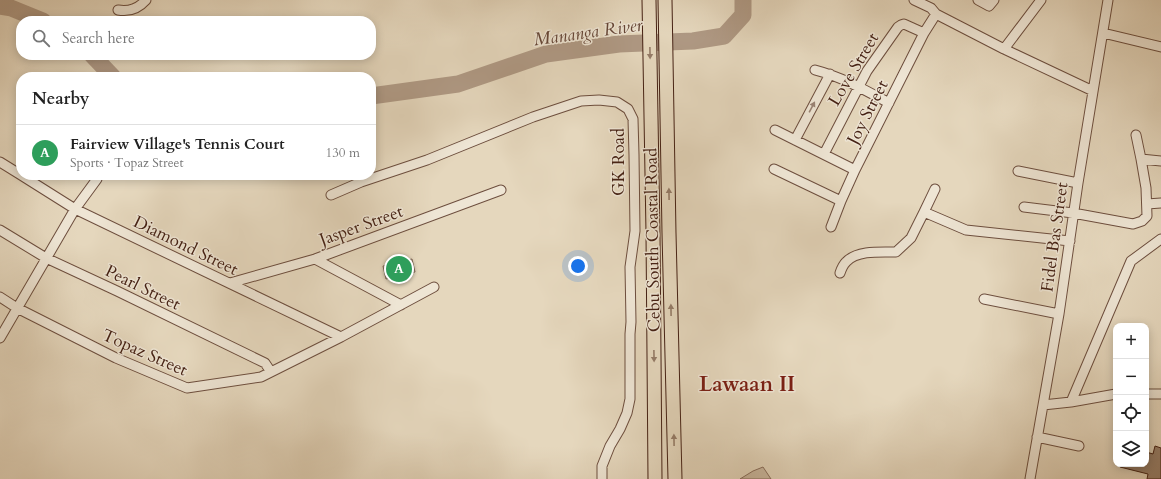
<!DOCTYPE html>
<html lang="en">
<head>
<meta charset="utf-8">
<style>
  :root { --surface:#fff; --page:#f2f2f2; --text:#222; --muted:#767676; --line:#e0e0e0; --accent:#8f2418 }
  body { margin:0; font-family:Cardo,serif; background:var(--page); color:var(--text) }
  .controls { position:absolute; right:12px; bottom:12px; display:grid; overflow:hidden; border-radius:8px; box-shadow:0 2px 10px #0003 }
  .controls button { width:36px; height:36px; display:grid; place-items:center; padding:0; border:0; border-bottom:1px solid var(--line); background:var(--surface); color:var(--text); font:20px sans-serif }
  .you { position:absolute; left:578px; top:266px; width:14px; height:14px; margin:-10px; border:3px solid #fff; border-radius:50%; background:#1a73e8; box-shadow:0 0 0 6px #1a73e833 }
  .badge { display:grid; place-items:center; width:26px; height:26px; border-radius:50%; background:var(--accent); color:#fff; font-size:13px; font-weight:700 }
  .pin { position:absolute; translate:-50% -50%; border:2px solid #fff; box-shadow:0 1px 4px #0006 }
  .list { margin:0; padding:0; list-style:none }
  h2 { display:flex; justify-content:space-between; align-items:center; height:52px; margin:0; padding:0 16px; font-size:17px }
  h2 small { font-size:13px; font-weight:400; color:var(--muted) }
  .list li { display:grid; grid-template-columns:26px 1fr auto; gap:12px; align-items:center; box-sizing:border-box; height:56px; padding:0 16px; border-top:1px solid var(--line) }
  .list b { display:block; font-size:15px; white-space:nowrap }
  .list p { margin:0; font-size:13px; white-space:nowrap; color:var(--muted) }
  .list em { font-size:13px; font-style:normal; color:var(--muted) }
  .icon { flex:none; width:22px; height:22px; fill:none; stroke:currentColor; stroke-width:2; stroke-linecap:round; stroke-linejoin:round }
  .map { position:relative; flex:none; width:1161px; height:479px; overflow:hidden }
  .search { position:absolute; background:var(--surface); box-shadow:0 2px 10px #0003; left:16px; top:16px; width:360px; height:44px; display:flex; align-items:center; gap:10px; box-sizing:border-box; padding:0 14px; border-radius:16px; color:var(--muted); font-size:15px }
  .panel { position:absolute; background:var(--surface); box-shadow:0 2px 10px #0003; left:16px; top:72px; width:360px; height:108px; border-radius:16px }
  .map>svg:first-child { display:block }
  .green { fill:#cab8a0; stroke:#886c5a }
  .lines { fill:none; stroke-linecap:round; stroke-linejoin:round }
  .river { stroke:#af9984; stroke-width:17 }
  .building { fill:#98806c; stroke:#452114 }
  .minor-casing { stroke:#6d4e3e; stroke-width:11 }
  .highway-casing { stroke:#452114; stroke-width:15 }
  .minor { stroke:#eee5d4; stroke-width:9 }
  .highway { stroke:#e5d7bd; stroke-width:13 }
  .oneway { fill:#957c68 }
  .oneway2 { fill:#9a8374 }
  .labels { text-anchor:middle; stroke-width:3; stroke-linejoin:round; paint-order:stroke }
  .street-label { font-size:17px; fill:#452114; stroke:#eee5d4 }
  .water-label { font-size:18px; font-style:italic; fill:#654536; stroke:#eee5d4 }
  .district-label { font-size:21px; font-weight:bold; fill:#7a1f14; stroke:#eee5d4 }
</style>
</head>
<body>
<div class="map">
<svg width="1161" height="479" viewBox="0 0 1161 479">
  <rect width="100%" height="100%" fill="#e5d7bd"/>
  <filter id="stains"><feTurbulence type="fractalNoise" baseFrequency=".005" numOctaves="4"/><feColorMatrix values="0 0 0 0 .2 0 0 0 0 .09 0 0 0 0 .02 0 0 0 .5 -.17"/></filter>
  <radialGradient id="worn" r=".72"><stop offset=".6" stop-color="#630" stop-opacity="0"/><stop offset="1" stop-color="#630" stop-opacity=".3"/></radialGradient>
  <path class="green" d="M412 259 415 272 386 279 383 266Z
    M763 467 771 479H740L753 471Z"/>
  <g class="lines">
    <path class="river" d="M0 6 11 8 43 21
      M92 55 113 77
      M371 96 458 84 546 54 619 44 693 41 724 36 743 15V0"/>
  </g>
  <path class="building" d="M1155 446 1161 448V479H1147L1148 474 1120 467 1121 464H1146V452L1153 454Z"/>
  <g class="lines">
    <defs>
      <path id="minor" d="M914 0 931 8 936 14 1004 49 1093 91
        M978 0 989 6 994 0
        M118 10C129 12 138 9 146 0
        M1103 33 1161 47
        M1004 49 1041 0
        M815 70C842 77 865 90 889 103
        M775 130 855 170
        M1136 135 1141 159
        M795 140 830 74
        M824 154 867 71 898 27 901 25 904 24 924 33
        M0 162 21 175
        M774 169 841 201
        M1018 171 1078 183
        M21 175 75 209 341 337
        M331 195 361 182 427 160 533 117 581 101 599 100 617 102 628 109 633 119 634 155 635 231 630 267 631 322 630 334V399L627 413 620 429 610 446 602 466V479
        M1147 204 1161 203
        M1024 207 1073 213 1133 224 1142 221 1147 216 1146 188 1141 159 1161 161
        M924 212 966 230 1070 241
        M831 227 841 201 855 170 924 33 936 14
        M0 230 46 258 117 291 265 363 271 372
        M315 259 401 305
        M840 273C841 270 843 265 846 262 857 250 881 252 896 252L911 238 924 212 935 189
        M230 283 315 259 501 190
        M0 297 17 308 116 358 187 388 261 377 341 337 434 287
        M984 299 1059 314
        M0 338 75 209 97 179
        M1146 394H1161
        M1071 402 1131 261 1161 239
        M1043 405 1071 402 1116 394
        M1037 437 1079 446
        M1030 479 1059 314 1078 183 1108 0"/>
      <path id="highway" d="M649 0 653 233 655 479
        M665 0 669 233 675 479"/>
    </defs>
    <use href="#minor" class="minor-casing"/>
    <use href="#highway" class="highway-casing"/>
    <use href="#minor" class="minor"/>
    <use href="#highway" class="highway"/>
  </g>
  <defs><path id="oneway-solid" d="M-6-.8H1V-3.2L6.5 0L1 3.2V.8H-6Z"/></defs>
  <g class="oneway">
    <use href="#oneway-solid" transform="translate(650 53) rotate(89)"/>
    <use href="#oneway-solid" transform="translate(669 194) rotate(-91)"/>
    <use href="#oneway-solid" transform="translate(671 310) rotate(-91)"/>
    <use href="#oneway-solid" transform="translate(654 356) rotate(89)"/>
    <use href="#oneway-solid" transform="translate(674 440) rotate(-91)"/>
  </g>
  <use class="oneway2" href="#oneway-solid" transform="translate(812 107) rotate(-62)"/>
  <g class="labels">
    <g class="street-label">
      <text transform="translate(853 69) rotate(-59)" y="6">Love Street</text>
      <text transform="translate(867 112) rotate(-63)" y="6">Joy Street</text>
      <text transform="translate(618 162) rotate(-90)" y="6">GK Road</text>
      <text transform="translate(361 225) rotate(-20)" y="6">Jasper Street</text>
      <text transform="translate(1054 237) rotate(-82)" y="6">Fidel Bas Street</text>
      <text transform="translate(652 240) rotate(-91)" y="6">Cebu South Coastal Road</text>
      <text transform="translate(186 245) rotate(26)" y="6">Diamond Street</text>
      <text transform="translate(143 287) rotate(26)" y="6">Pearl Street</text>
      <text transform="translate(145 352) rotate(24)" y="6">Topaz Street</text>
    </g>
    <g class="water-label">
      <text transform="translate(588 32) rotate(-8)" y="6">Mananga River</text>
    </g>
    <g class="district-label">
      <text x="747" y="391">Lawaan II</text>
    </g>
  </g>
  <rect width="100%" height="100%" filter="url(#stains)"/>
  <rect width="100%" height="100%" fill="url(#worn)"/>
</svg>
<div class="controls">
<button>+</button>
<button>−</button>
<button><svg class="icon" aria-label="locate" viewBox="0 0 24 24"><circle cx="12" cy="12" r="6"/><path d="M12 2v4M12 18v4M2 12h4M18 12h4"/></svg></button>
<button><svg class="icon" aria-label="layers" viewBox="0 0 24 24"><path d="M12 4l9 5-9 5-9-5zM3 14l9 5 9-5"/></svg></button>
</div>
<div class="you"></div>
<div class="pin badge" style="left:399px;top:269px;background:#2e9e5b">A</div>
<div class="search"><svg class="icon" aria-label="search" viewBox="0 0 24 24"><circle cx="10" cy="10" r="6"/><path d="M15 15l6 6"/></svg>Search here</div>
<section class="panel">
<h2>Nearby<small></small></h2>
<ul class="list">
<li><span class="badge" style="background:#2e9e5b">A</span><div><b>Fairview Village's Tennis Court</b><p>Sports · Topaz Street</p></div><em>130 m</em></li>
</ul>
</section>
</div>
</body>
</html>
